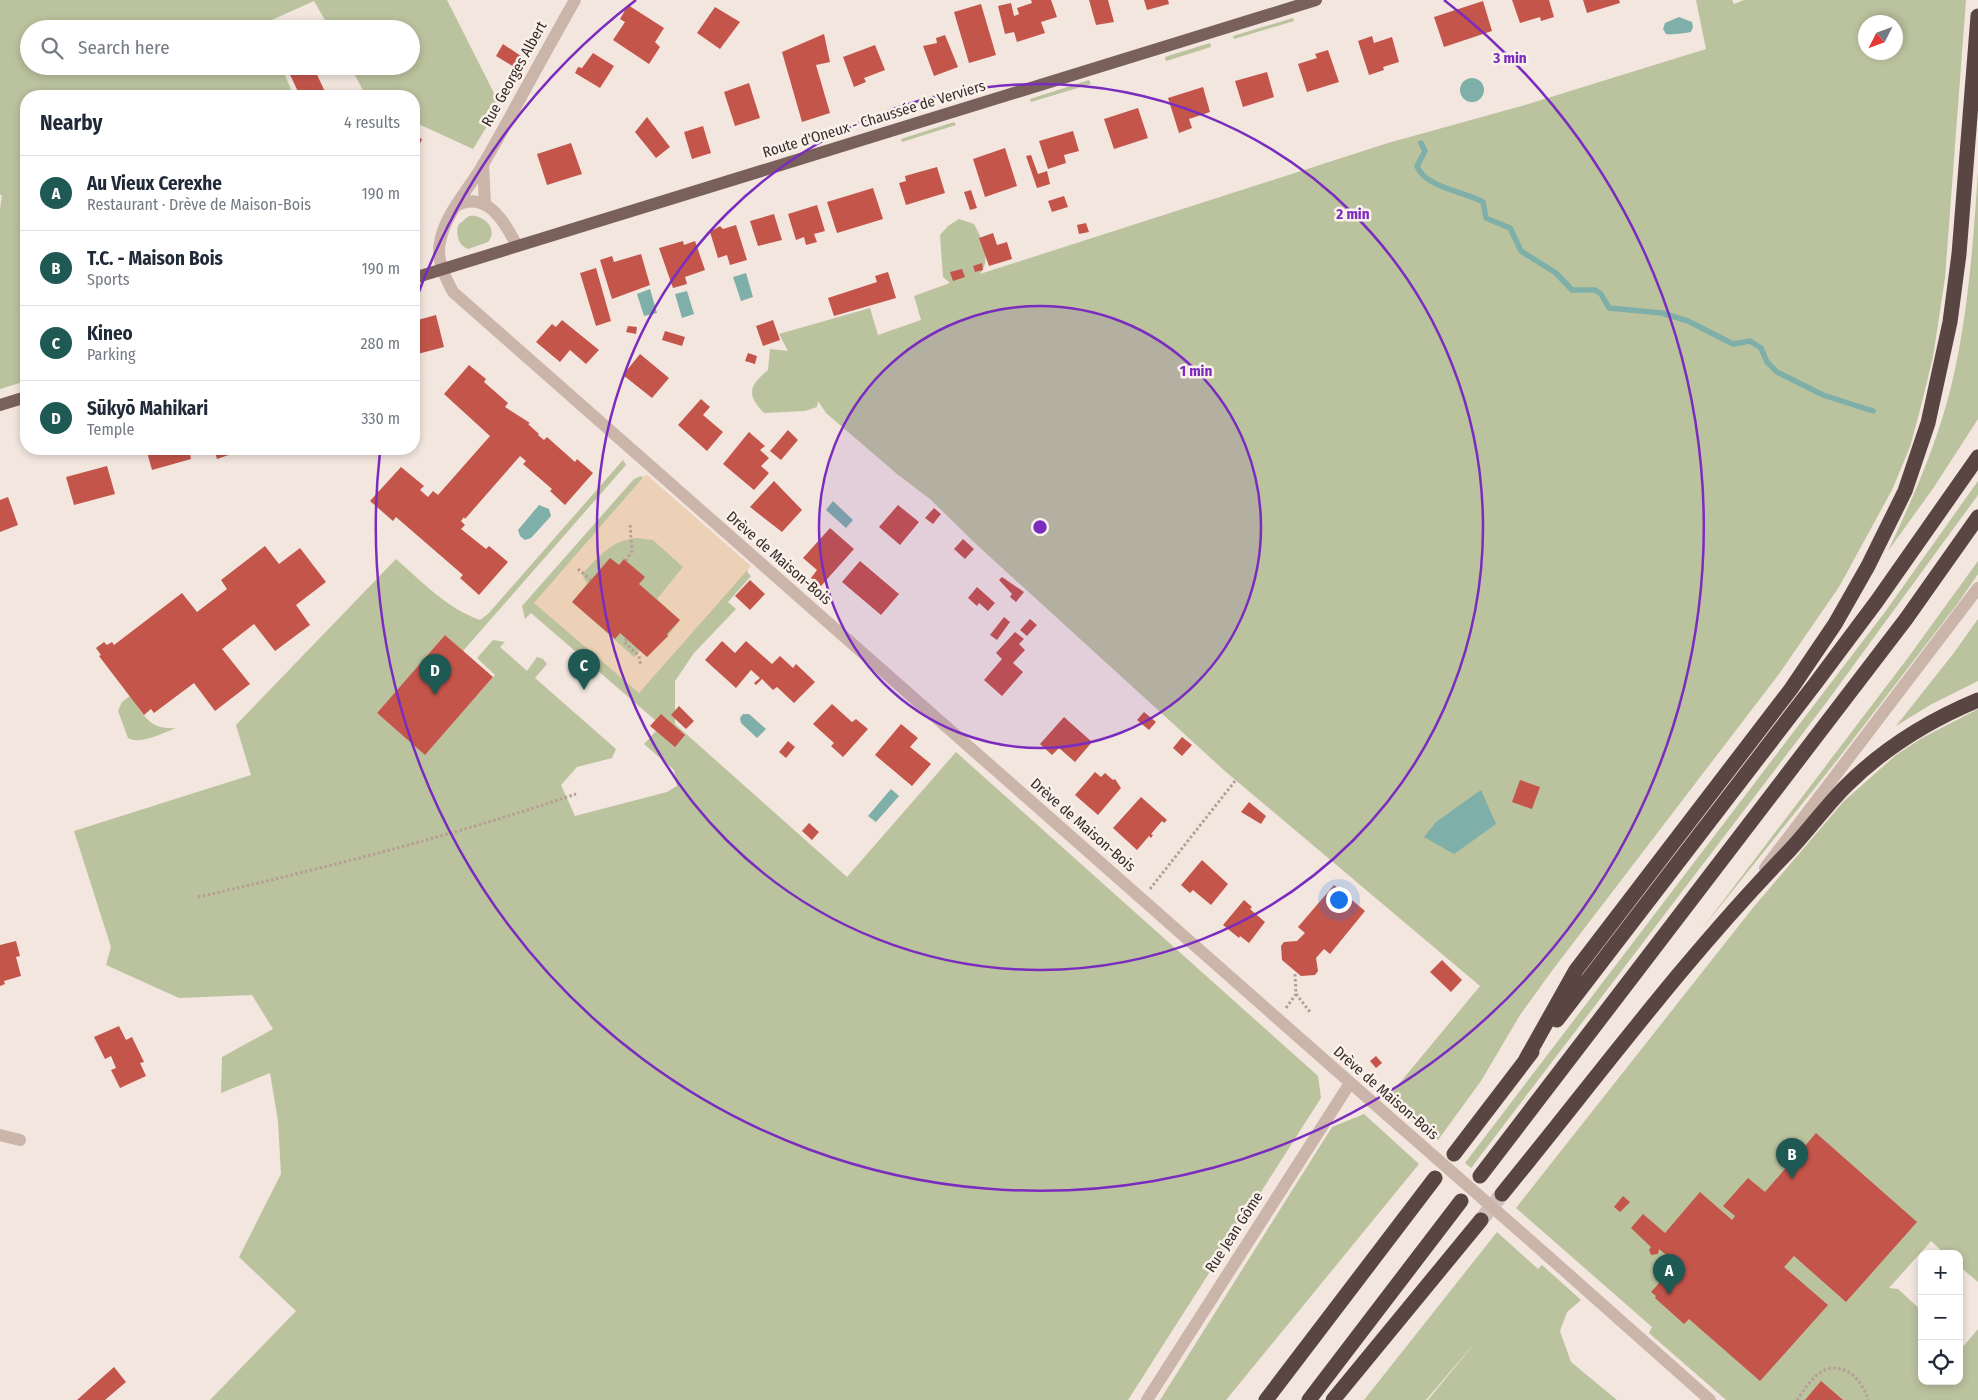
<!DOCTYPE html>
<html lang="en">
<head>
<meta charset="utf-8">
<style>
  :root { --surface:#fff; --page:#f2f2f3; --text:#1f2937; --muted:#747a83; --line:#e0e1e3; --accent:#1f5954 }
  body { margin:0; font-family:"Fira Sans Condensed",sans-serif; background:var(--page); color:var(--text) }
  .controls { position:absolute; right:15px; bottom:15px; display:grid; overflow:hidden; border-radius:10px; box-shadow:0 2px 8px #0003 }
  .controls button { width:45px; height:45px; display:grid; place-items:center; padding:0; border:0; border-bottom:1px solid var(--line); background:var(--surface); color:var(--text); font:25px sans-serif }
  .compass { position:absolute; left:1858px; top:15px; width:45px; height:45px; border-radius:50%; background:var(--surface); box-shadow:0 2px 8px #0003; rotate:228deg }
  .you { position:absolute; left:1338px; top:899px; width:18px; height:18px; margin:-12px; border:4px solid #fff; border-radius:50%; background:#1a73e8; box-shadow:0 0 0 8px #1a73e833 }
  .badge { display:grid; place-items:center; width:32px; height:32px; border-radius:50%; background:var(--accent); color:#fff; font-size:16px; font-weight:700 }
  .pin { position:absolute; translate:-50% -41px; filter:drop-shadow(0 1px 2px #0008) }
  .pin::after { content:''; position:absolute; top:26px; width:18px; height:15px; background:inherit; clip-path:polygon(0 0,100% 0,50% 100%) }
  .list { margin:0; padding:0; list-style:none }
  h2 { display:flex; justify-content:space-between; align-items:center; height:65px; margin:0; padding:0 20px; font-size:21px }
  h2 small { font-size:16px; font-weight:400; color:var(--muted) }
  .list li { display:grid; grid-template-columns:32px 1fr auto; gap:15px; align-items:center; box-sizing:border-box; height:75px; padding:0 20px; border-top:1px solid var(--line) }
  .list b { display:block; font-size:19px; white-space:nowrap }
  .list p { margin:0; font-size:16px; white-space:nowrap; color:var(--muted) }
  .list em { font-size:16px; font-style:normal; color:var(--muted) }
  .icon { flex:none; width:28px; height:28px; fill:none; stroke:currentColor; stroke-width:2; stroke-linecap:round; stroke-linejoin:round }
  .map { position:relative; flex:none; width:1978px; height:1400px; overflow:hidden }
  .search { position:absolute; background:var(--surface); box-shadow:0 2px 8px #0003; left:20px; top:20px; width:400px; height:55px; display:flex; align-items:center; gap:12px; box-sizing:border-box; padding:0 18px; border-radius:28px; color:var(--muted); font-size:19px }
  .panel { position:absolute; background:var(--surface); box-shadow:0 2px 8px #0003; left:20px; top:90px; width:400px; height:365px; border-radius:20px }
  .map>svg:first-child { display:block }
  .green { fill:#bbc29e; fill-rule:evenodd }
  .sand { fill:#edd1b6; fill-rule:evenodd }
  .water { fill:#7eafa9 }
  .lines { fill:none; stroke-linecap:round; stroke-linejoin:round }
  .stream { stroke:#7eafa9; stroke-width:5.5 }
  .building { fill:#c4554b }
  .highway-tunnel { stroke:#cdc1ba; stroke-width:15; stroke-dasharray:15 8; stroke-linecap:butt }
  .path { stroke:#b79e94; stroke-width:3; stroke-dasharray:2.5 2.5; stroke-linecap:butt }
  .minor { stroke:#cbb4aa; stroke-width:12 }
  .major { stroke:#7a605b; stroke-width:12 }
  .highway { stroke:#594541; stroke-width:15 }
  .minor-bridge { stroke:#cbb4aa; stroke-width:12 }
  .ring { fill:none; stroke:#7b2cbf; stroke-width:2.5 }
  .labels { text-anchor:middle; stroke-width:5; stroke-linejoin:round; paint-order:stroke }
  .street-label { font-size:15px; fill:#382c2a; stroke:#faf1eb }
  .centre { fill:#7b2cbf; stroke:#faf1eb; stroke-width:2.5 }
  .ring-label { font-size:15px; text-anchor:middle; font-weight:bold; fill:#7b2cbf; stroke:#faf1eb; stroke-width:5; stroke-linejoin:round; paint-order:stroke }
</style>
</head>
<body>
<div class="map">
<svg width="1978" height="1400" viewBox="0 0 1978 1400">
  <rect width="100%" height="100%" fill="#f2e6de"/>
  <path class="green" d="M0 0H447L500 105 473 149 414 122V96H366L350 66H411V29H330L314 1 263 24 265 29H29V66H281L294 96H26V381L0 389V209L2 195H0Z
    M1696 0H1732L1734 4 1744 0H1966L1945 278 1933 357 1921 406 1910 447 1892 490 1839 587 1779 674 1551 972 1520 1015 1481 1081 1438 1140 1389 1096 1480 986 1226 772 977 545 930 499 897 474 826 413 818 401 817 407 805 411 764 413C746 394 749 386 768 370L770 349 788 351 779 334 870 308 878 335 921 320 914 296 950 283 943 277 940 235 948 226 959 219 974 224C982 239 992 259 980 274L1388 143 1525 105 1706 49ZM1866 22H1896V52H1866Z
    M1293 18 1294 21 1234 39 1233 36Z
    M1210 43 1211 47 1166 61 1165 57Z
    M1089 80 1091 84 1031 102 1030 99Z
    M954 122 956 125 902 142 901 139Z
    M1978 172V419L1934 487 1888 551C1913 498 1937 444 1951 387 1968 317 1973 244 1978 172Z
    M469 216C483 214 499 229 488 242L468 249C458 245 456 235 458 225Z
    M623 460 626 465 463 651 445 635 377 713 425 754 495 675 477 658 493 640 505 642 500 647 527 671 537 657 543 659 547 664 535 678 616 749 612 758 577 767 561 785 575 816 667 792 677 786 674 770 644 744 656 731 655 720 531 613 525 619 522 606 634 479 641 476 748 570 747 572 751 576 728 602 736 609 694 653 675 681V724L847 877 956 752 1318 1076 1321 1098 1128 1400H210L296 1311 239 1257 281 1174 278 1121 270 1073 221 1093 222 1057 273 1029 252 995 179 998 106 965 111 947 74 831 251 775 236 725 396 559C421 581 448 609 480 620L488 614Z
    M1978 481V495L1826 703 1471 1168 1465 1163 1885 612Z
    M1978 561V574L1958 603 1838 759 1701 930 1907 659Z
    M1978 619V681L1930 705 1896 726 1953 654Z
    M130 696C145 716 149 730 176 728 163 733 141 745 128 738L118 711 122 702Z
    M1978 709V1282L1959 1266V1254H1945L1931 1241 1889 1288 1898 1289 1922 1311V1381H1959V1348L1961 1349 1978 1329V1400H1726L1649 1333 1652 1327 1516 1208 1752 909 1843 802 1896 755 1922 738Z
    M1364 1114 1419 1164 1226 1400H1160L1332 1127Z
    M1497 1232 1538 1269 1542 1265 1581 1300 1567 1312 1560 1331 1571 1362 1617 1400H1428L1478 1339 1426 1400H1364Z"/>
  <path class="sand" d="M646 474 751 566 639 693 534 603ZM637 538 653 540 683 567 657 599 680 620 668 636 647 656 640 650 634 657 572 602 587 584 582 574C599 557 611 540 637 538Z"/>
  <path class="water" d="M1679 17 1692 22 1693 27 1691 32C1687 33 1669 35 1666 34L1663 29 1665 23Z
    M1460 90a12 12 0 1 1 24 0a12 12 0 1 1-24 0Z
    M746 273 753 297 741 301 733 277Z
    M650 289 657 313 644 316 637 294Z
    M687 291 694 314 682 318 675 294Z
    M833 501 853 520 846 528 826 510Z
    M539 505 549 509 551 516 531 538 525 540 520 536 518 530Z
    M743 714H749L766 729 757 738 741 723 740 718Z
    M891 789 899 796 876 822 868 816Z
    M1481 790 1496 824 1454 854 1424 837 1436 822Z"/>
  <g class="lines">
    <path class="stream" d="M1421 143 1425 151 1417 166C1424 187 1466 192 1483 202L1486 218 1510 228 1521 251 1556 273 1572 290H1595L1601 294 1609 308 1662 313 1688 321 1733 344 1750 341 1761 348 1767 362 1777 372 1823 395 1873 411"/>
  </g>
  <path class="building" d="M1031 0H1051L1057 17 1041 22 1045 33 1017 42 1014 32 1005 34 998 6 1011 3 1014 16 1019 14 1017 8 1032 3Z
    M1089 0H1108L1114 22 1096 25Z
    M1144 0H1168L1169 4 1147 10Z
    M1512 0H1549L1554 17 1541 21 1540 17 1520 23Z
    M1583 0H1619L1620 3 1587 13Z
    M1483 1 1492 31 1444 47 1434 17Z
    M981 4 996 55 969 63 954 12Z
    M628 5 664 28 655 42 660 47 649 64 613 40 625 22 620 19Z
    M715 7 740 22 720 49 697 33Z
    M824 34 830 62 816 65 830 113 802 122 782 52Z
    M945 35 958 67 934 76 923 46 937 43 936 38Z
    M1372 36 1374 43 1392 37 1399 62 1383 67 1384 70 1369 75 1358 41Z
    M503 44 521 56 514 67 496 56Z
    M875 45 885 70 864 78 866 82 854 87 843 57Z
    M1328 50 1339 82 1307 92 1298 64 1317 58 1315 54Z
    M593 53 614 66 600 88 575 73 578 67 582 68Z
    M286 66H313L327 96H300Z
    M1267 72 1274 97 1243 107 1235 81Z
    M749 83 760 118 735 126 724 92Z
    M1203 87 1210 112 1189 119 1192 128 1179 133 1168 98Z
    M1138 108 1148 138 1114 149 1104 119Z
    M647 117 670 147 656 158 635 132Z
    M703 126 711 153 692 159 684 132Z
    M1073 131 1079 151 1064 155 1066 163 1048 169 1039 141Z
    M414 135 422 139 414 159Z
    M571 143 582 174 547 185 537 154Z
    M1005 148 1017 186 985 197 973 159Z
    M1031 155 1038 174 1047 171 1050 184 1037 188 1026 156Z
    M937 167 945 193 906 205 899 183 906 181 905 176Z
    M873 188 883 219 837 233 827 202Z
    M971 190 977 208 970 210 964 192Z
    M1064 196 1068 207 1052 212 1048 201Z
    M817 205 825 231 814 234 817 242 806 245 804 237 796 240 788 214Z
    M774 214 782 240 758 246 750 221Z
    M1086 223 1089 232 1079 234 1077 225Z
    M736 225 747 260 730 265 727 255 718 258 710 232 720 226 723 229Z
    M993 233 997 245 1007 242 1012 259 989 266 979 238Z
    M683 241 684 245 695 241 705 270 685 277 687 284 673 288 659 248Z
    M641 254 650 285 612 299 600 260 612 256 614 262Z
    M982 263 983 270 975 272 973 266Z
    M596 268 611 321 596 326 580 273Z
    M962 269 965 277 953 281 950 272Z
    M888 272 896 298 834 316 828 298 877 282 875 276Z
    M436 315 444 347 414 355V321Z
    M562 320 599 350 586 364 570 350 560 362 536 342 552 324 556 327Z
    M773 320 780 340 763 346 756 326Z
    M628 326 637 327 636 334 626 332Z
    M665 331 685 337 682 346 662 340Z
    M748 353 757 356 755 364 745 361Z
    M640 354 669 378 652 398 623 375Z
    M469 365 486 379 484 382 508 403 505 407 530 423 528 424 539 434 538 435 544 440 547 437 575 462 577 459 593 473 565 505 550 491 552 489 523 464 526 461 520 456 465 519 464 517 461 521 465 525 461 529 486 549 489 546 508 562 479 595 460 578 463 575 396 517 393 521 370 501 401 467 424 486 420 490 428 497 433 491 438 495 490 436 444 394Z
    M701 399 710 407 703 415 723 432 707 451 678 425Z
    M788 430 798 440 781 460 770 451Z
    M749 432 765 446 760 450 769 458 761 466 769 473 754 490 723 464Z
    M146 449H189L191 459 152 470Z
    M214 449H246L217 459Z
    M107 466 115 494 74 505 66 477Z
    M774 481 802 510 782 532 750 507Z
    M8 497 18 525 0 532V500Z
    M898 505 919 522 900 545 879 527Z
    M934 508 941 514 933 524 925 518Z
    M830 528 854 549 821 586 811 578 817 570 803 558Z
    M963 539 974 549 965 559 954 549Z
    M265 546 279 564 300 548 326 582 296 605 310 625 275 651 254 624 222 649 250 684 215 711 194 683 154 713 151 709 144 715 99 656 101 655 96 648 104 642 107 645 112 642 114 645 182 593 197 612 227 589 221 580Z
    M610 558 619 565 624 559 626 561 645 577 639 584 680 620 667 634 668 636 647 657 620 633 615 639 572 602Z
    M860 561 899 594 881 615 842 582Z
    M1002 577 1024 592 1016 602 1010 597 1012 594 999 580Z
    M750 580 765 594 750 610 735 596Z
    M977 587 995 603 988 611 979 603 977 606 968 598Z
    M1004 617 1010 622 997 640 990 635Z
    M1030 619 1037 625 1027 636 1020 630Z
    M1015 632 1024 639 1019 644 1025 650 1013 663 1023 672 1002 696 984 680 1002 659 996 653Z
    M445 635 493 677 425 755 377 713Z
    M722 641 735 653 746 641 772 664 780 656 793 668 796 664 815 682 794 703 777 687 773 690 762 679 756 685 754 683 760 678 751 670 736 688 705 660Z
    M832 704 852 722 856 719 868 729 843 757 831 746 834 743 813 724Z
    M679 706 694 721 686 729 671 715Z
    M1144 712 1156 722 1149 730 1137 720Z
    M661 714 685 735 675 747 650 726Z
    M1064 717 1092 742 1075 762 1059 748 1052 755 1040 744Z
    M901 724 918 738 910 747 931 764 912 786 875 755Z
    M1182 737 1192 745 1182 756 1173 748Z
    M788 741 795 747 786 758 779 752Z
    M1095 772 1101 777 1105 773 1113 780 1115 779 1121 788 1098 815 1075 795Z
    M1520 780 1540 787 1532 809 1512 802Z
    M1141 797 1167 820 1164 823 1162 821 1151 834 1153 835 1151 838 1149 836 1137 850 1113 828Z
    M1249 802 1266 816 1261 824 1241 812Z
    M809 823 819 832 812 840 802 831Z
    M1202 860 1228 884 1211 905 1193 890 1190 893 1181 885Z
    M1334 885 1365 911 1330 954 1324 949 1316 958 1318 971 1315 975 1301 976 1282 960 1281 946 1284 942 1297 941 1305 933 1298 927Z
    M1244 900 1252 907 1250 909 1265 922 1249 943 1240 936 1239 938 1223 925Z
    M16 941 20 956 16 957 21 976 4 981 5 984 0 986V945Z
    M1442 960 1462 980 1451 992 1430 972Z
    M119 1026 126 1040 132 1037 144 1062 140 1063 146 1076 120 1088 111 1070 116 1068 111 1056 105 1059 94 1037Z
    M1376 1056 1382 1063 1376 1068 1370 1061Z
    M1816 1133 1917 1222 1846 1302 1794 1256 1784 1267 1828 1305 1760 1381 1689 1319 1684 1324 1655 1298 1656 1296 1651 1292 1671 1270 1676 1275V1270L1682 1263 1678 1260 1676 1263 1659 1249 1658 1254 1651 1255 1649 1250 1651 1247 1631 1228 1643 1214 1665 1233 1700 1192 1732 1220 1735 1216 1723 1206 1748 1178 1765 1192Z
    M1623 1196 1630 1202 1620 1212 1614 1207Z
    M114 1367 126 1382 105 1400H77Z
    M1821 1381 1843 1400H1805Z"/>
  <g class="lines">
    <path class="highway-tunnel" d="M1481 1220 1502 1194"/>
    <path class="path" d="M626 561 632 551 630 524
      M578 569 591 580
      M627 639 624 642 639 656 641 666
      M1150 889 1235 781
      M198 897C325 868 452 836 576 794
      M1295 974 1296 994 1310 1012
      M1286 1008 1296 994
      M1797 1400C1803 1391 1813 1376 1823 1371 1844 1360 1863 1381 1868 1400"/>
    <path class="minor" d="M575 0C544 54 515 109 484 163 469 190 446 211 440 242 436 260 445 277 453 292L1387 1115
      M483 164 485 205
      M456 206C486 189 505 222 517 246
      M1765 868 1978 588
      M0 1135 20 1140
      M1549 1257 1710 1400
      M1147 1400 1350 1083"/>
    <path class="major" d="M414 278 1316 0
      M0 405 26 397"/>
    <path class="highway" d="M1557 1020 1815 684 1877 601 1978 457
      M1526 1059 1576 970 1791 689 1835 624 1868 566 1905 491 1928 423 1950 322 1959 254 1978 16
      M1454 1154 1532 1052
      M1480 1176 1906 619 1978 517
      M1502 1194C1596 1079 1684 959 1788 852 1808 831 1825 807 1846 786 1883 749 1930 720 1978 700
      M1266 1400 1435 1178
      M1309 1400 1461 1201
      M1333 1400 1481 1220"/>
    <path class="minor-bridge" d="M1387 1115 1549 1257"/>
  </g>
  <circle cx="1040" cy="527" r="221" fill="#7b2cbf" fill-opacity=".12"/>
  <g class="ring">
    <circle cx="1040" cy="527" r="221"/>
    <circle cx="1040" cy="527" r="443"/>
    <path d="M414 305A664 664 0 0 1 636 0M1444 0A664 664 0 1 1 380 452"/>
  </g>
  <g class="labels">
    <g class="street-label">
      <text transform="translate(514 74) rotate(-61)" y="5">Rue Georges Albert</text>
      <text transform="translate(874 119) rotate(-17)" y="5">Route d'Oneux - Chaussée de Verviers</text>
      <text transform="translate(779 558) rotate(41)" y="5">Drève de Maison-Bois</text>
      <text transform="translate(1083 825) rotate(41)" y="5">Drève de Maison-Bois</text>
      <text transform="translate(1386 1093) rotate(41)" y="5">Drève de Maison-Bois</text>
      <text transform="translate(1234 1232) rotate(-57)" y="5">Rue Jean Gôme</text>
    </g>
  </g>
  <circle cx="1040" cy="527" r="8" class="centre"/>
  <g class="ring-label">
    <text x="1510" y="63">3 min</text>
    <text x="1353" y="219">2 min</text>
    <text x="1196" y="376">1 min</text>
  </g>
</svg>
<div class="controls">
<button>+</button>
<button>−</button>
<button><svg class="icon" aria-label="locate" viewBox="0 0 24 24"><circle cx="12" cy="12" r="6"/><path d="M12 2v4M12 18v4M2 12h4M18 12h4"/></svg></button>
</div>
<svg class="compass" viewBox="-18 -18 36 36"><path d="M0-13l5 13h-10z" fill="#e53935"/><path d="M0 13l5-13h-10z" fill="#747a83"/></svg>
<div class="you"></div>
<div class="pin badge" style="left:1669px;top:1295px">A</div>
<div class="pin badge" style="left:1792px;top:1179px">B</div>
<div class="pin badge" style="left:584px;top:690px">C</div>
<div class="pin badge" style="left:435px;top:695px">D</div>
<div class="search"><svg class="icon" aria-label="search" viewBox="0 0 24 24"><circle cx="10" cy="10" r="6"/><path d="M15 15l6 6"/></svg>Search here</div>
<section class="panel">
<h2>Nearby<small>4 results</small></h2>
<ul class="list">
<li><span class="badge">A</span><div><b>Au Vieux Cerexhe</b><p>Restaurant · Drève de Maison-Bois</p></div><em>190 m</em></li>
<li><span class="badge">B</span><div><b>T.C. - Maison Bois</b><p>Sports</p></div><em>190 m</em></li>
<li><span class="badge">C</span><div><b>Kineo</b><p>Parking</p></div><em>280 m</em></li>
<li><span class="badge">D</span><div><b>Sūkyō Mahikari</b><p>Temple</p></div><em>330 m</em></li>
</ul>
</section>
</div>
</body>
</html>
